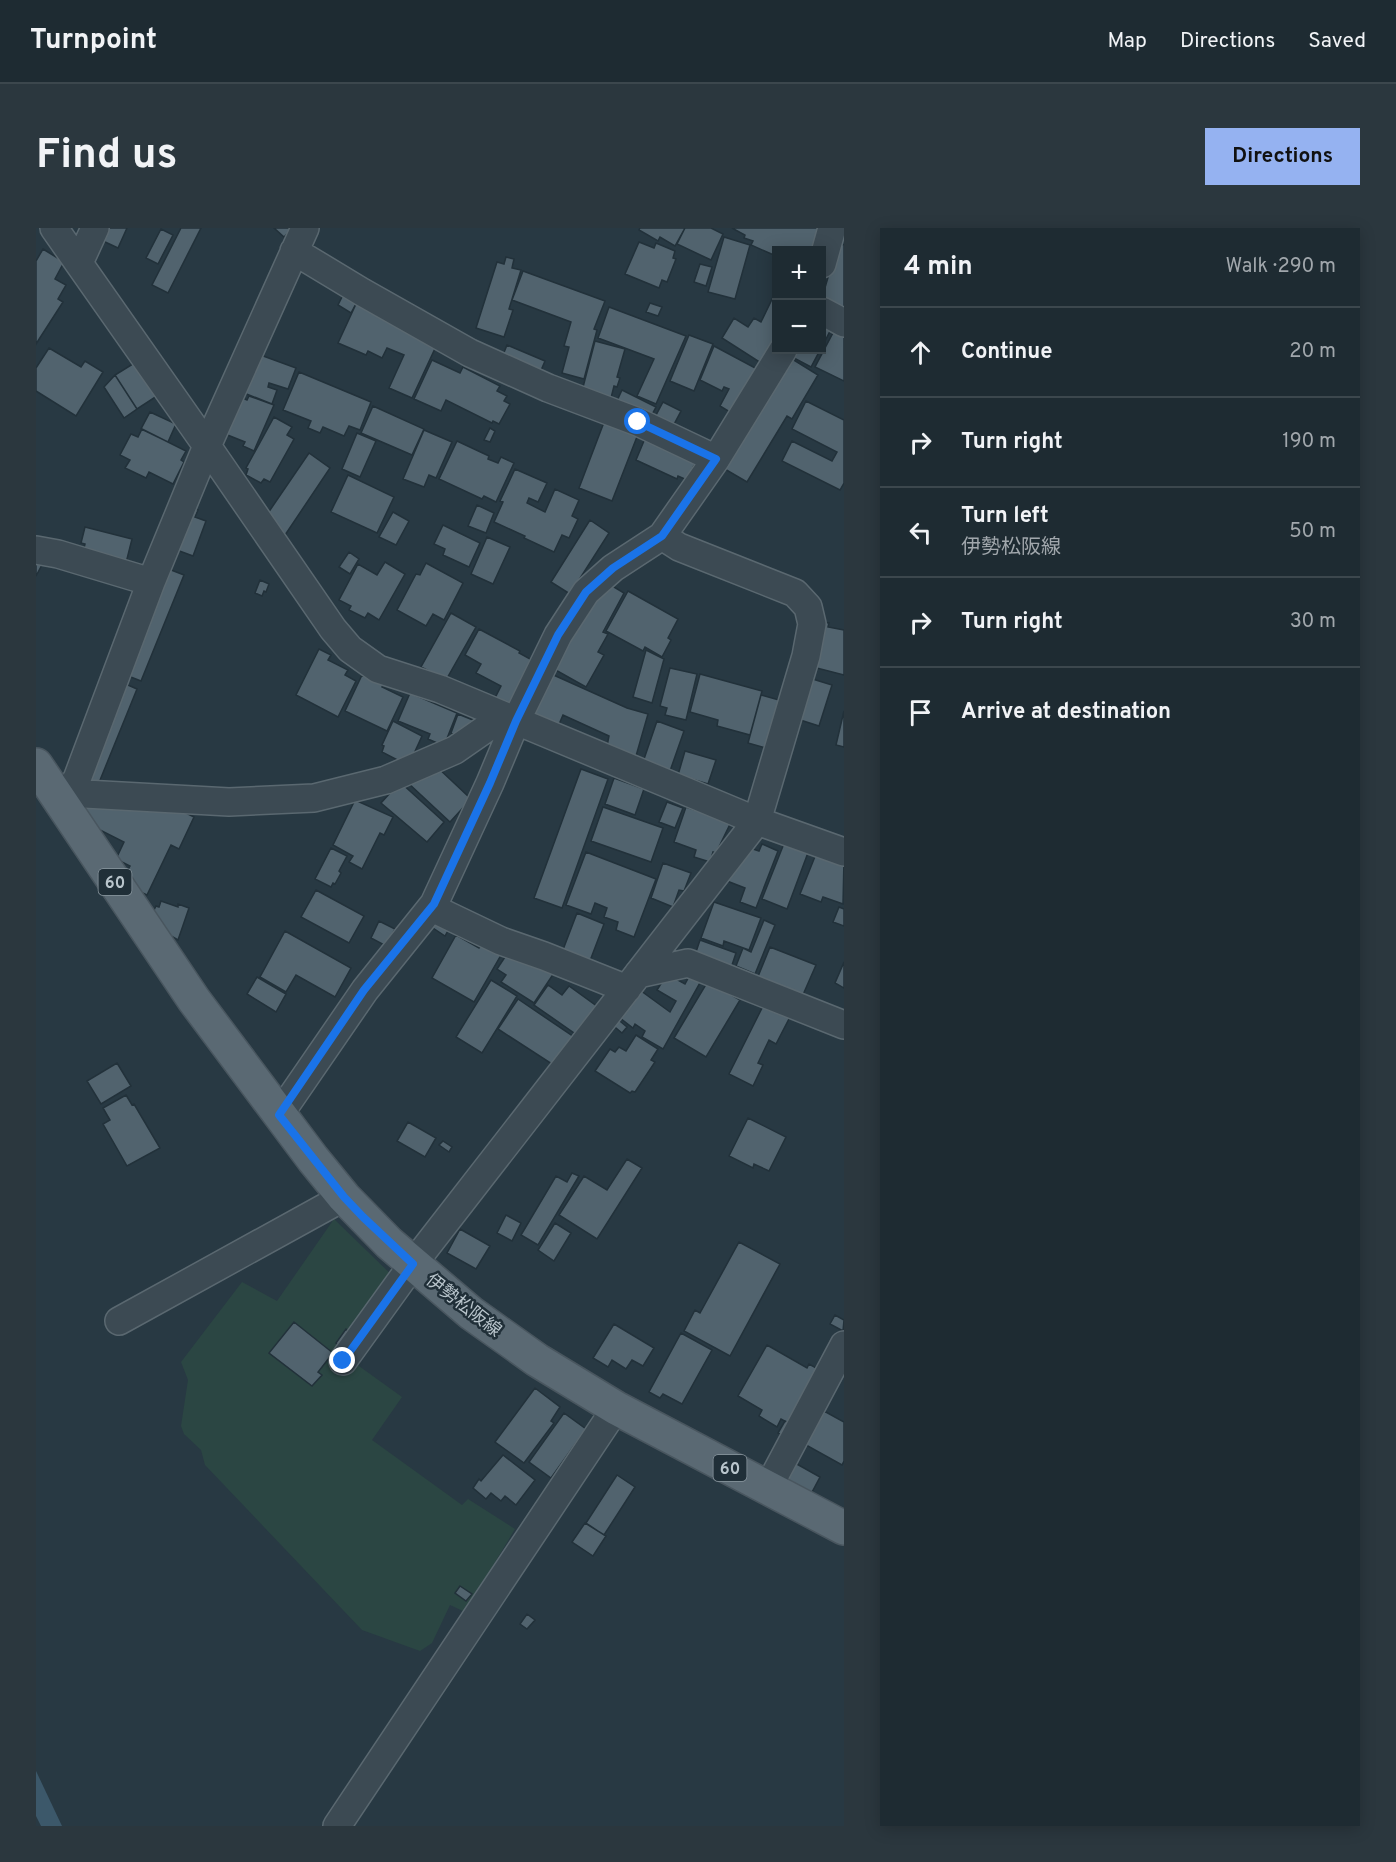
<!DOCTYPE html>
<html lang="en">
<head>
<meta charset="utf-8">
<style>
  :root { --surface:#1e2b32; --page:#2b373e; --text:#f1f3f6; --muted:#a1a7ac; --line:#3c474d; --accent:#95b2f1 }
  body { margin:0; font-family:Overpass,"Noto Sans JP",sans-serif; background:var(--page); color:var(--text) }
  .controls { position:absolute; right:18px; top:18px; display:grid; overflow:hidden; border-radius:0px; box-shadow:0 3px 15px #0003 }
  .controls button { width:54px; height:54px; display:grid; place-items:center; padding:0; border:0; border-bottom:2px solid var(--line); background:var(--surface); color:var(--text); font:30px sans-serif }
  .stop { position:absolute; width:18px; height:18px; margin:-14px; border:4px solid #1a73e8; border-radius:50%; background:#fff }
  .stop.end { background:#1a73e8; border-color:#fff; box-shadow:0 2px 6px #0008 }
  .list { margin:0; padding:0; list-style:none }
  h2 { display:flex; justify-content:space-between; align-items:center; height:78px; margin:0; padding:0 24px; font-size:26px }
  h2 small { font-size:20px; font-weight:400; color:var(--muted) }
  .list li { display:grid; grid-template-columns:39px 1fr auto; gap:18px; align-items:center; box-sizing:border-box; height:90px; padding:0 24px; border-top:2px solid var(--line) }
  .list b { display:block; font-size:22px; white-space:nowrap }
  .list p { margin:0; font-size:20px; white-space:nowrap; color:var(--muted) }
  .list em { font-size:20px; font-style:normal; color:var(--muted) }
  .icon { flex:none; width:33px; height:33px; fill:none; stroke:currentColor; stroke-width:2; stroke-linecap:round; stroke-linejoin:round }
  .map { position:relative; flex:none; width:808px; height:1598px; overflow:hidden; border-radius:0px }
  header { display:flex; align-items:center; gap:36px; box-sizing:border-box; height:84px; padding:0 30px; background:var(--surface); border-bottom:2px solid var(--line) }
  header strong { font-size:28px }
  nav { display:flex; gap:33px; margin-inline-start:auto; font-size:21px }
  .intro { display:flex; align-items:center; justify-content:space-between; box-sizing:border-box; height:144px; padding:0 36px }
  h1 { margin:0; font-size:42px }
  .button { padding:15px 27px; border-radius:0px; background:var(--accent); color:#111; font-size:21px; font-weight:700 }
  main { display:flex; gap:36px; padding:0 36px }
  aside { flex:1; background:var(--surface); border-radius:0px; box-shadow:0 3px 15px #0003 }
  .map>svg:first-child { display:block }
  .green { fill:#2b4643 }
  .water { fill:#3c586a }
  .building { fill:#51636e; stroke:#22313a; stroke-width:1.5 }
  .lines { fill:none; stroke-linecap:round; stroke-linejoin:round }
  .minor-casing { stroke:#5a6870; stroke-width:30 }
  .major-casing { stroke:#49565f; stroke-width:36 }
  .minor { stroke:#3c4a53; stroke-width:27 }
  .major { stroke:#5a6973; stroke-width:33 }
  .route { stroke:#1a73e8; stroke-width:8 }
  .labels { text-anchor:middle; stroke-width:5; stroke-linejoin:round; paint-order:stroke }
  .shield { fill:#202f38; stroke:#8b98a0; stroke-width:1.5 }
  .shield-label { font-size:16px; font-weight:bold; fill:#b9c5cc }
  .street-label { font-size:18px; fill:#b9c5cc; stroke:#202f38 }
</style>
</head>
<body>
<header>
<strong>Turnpoint</strong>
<nav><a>Map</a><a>Directions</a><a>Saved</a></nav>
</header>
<div class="intro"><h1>Find us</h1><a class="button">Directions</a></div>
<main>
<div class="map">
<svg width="808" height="1598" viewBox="0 0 808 1598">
  <rect width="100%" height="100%" fill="#283943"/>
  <path class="green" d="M298 991 365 1056 316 1133 366 1169 336 1212 426 1277 432 1271 479 1301 429 1384 414 1377 396 1415 384 1423 326 1402 169 1237 165 1222 148 1206 145 1198 152 1152 145 1134 206 1054 241 1073Z"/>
  <path class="water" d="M0 1543 26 1598H5L0 1588Z"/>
  <path class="building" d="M72 0H91L82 20 67 13Z
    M145 0H165L132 65 116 57Z
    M238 0H257L248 9Z
    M604 0H649L639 18 624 9 622 13 603 2Z
    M649 0H675L687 6 675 32 641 16Z
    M696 0H783L778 22H740V28L715 17 717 13 708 10 709 7Z
    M125 1 137 7 122 36 110 30Z
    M688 9 714 17 699 71 672 64Z
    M603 14 618 20 620 15 639 23 637 30 640 31 631 54 626 52 623 60 589 46Z
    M802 15 808 17V83L786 70Z
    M7 21 28 34 19 51 30 57 22 71 27 74 0 116V33Z
    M470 29 478 31 476 40 485 42 473 81 477 82 468 109 440 100 461 34 468 36Z
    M664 36 676 39 670 58 658 54Z
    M487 43 569 73 558 101 561 102 548 151 526 145 533 119 528 118 535 94 476 72Z
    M309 63 323 70 315 85 302 77Z
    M740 63V111L725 135 686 110 698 90 712 99 718 90 725 94Z
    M614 75 626 79 622 88 610 84Z
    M320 76 402 114 376 170 353 160 368 127 351 120 346 130 332 123 330 127 302 115Z
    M573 79 650 108 620 176 601 168 618 131 562 110Z
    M786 94 796 99 786 119Z
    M798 103 808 108V153L779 139Z
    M653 107 677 116 658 163 634 153Z
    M559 113 589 121 581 149 584 150 581 159 578 158 575 170 546 163Z
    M471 117 509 133 503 147 465 132Z
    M678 118 723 142 697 186 684 178 693 161 688 159 686 163 664 152Z
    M13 120 45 139 49 133 67 144 40 188 0 163V140Z
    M760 122H784L775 139 756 129Z
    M219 125 260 140 252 161 233 155 232 159 241 162 236 176 203 163Z
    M753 129 782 147 756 191 751 188 711 254 687 240Z
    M396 132 424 145 427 139 464 158 461 163 471 168 468 173 474 176 463 196 457 193 456 195 410 172 405 183 378 171Z
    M100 134 121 168 101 181 79 147Z
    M263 144 335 174 324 202 313 198 308 208 287 199 284 205 272 200 275 193 247 182Z
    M79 147 101 181 88 190 68 159Z
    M586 162 620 179 613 192 580 175Z
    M200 167 211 172 213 168 238 177 218 223 207 218 209 214 184 204Z
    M770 173 808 192V255L804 262 746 233 756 213 796 233 801 224 756 201Z
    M627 174 645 183 636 200 618 191Z
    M337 178 388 201 376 227 325 205Z
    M114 184 140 196 132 214 105 201Z
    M238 189 256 199 251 207 258 211 234 254 228 251 225 255 210 247 212 241 210 240Z
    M570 189 604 201 576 273 543 260Z
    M454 200 459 203 454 214 448 212Z
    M106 201 150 223 145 232 148 234 137 256 113 244 110 250 89 240 94 232 84 227 95 206 102 209Z
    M388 202 416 214 400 250 393 247 388 259 367 251Z
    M321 205 340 213 324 249 306 241Z
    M610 208 660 233 651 252 642 248 641 251 600 232Z
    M421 213 453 228 452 231 462 235 465 229 478 235 460 274 448 268 446 271 403 251Z
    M273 225 294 240 245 313 230 288Z
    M479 241 511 255 502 274 493 270 491 275 509 284 519 261 543 272 536 288 542 291 533 310 526 307 518 324 488 310 489 308 458 294 467 274 464 273Z
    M312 247 358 269 341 305 295 284Z
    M441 277 458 285 450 305 432 298Z
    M154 280 162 282 159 289 170 293 157 328 138 321Z
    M357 284 373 293 360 317 343 309Z
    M554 292 573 305 534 366 515 354Z
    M407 297 444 315 433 339 407 327 409 321 398 316Z
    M49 299 96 311 89 339 46 328 49 316 45 315Z
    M451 309 474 319 457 356 435 346Z
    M313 324 323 331 314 346 303 339Z
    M0 331 8 333 0 348Z
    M349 334 369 346 343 392 332 385 329 390 313 382 315 378 303 372 322 336 341 347Z
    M390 335 427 355 408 392 397 386 390 398 361 382 380 346 384 347Z
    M130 340 148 347 105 453 87 446Z
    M224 352 233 356 230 364 228 363 226 368 219 365Z
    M573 356 588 365 567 404 572 406 562 424 568 427 550 459 516 440 556 369Z
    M592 363 642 391 632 410 635 412 626 429 609 419 607 423 570 403Z
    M415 385 440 399 410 452 385 439Z
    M784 394 793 395 792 399 808 402V447L773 438Z
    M443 401 484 423 483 425 496 432 471 481 457 474 465 458 440 445 445 436 429 427Z
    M283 421 295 427 292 432 312 442 309 447 320 453 302 489 260 467Z
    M610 422 628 431 616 475 597 469Z
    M634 440 661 446 650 492 629 487 631 480 624 478Z
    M513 445 591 480 612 486 600 528 571 518 573 508 527 487 521 501 490 486Z
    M664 446 726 463 714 507 681 498 682 492 654 484Z
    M326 447 347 457 346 459 367 469 351 503 309 483Z
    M770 449 796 457 783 498 758 490Z
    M85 454 101 461 60 562 44 555Z
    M374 465 421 485 408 518 392 511 394 506 362 493Z
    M725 467 743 472 730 520 712 515Z
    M808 483V519L800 517Z
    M422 486 442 494 423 509 415 505Z
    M357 493 386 508 375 532 369 536 346 524 348 518 346 517Z
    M621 493 648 503 634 543 607 534Z
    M649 523 680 532 672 556 642 547Z
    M400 538 435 571 414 594 370 553Z
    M545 541 572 551 526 680 498 670Z
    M578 550 608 561 599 587 569 576Z
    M364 554 408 594 391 614 345 575Z
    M319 572 357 589 348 607 344 605 326 641 313 634 317 628 297 617Z
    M631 574 647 580 639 600 623 594Z
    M43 577 138 579 158 589 143 621 135 617 111 667 102 663 90 645 94 638 80 631 88 614 58 599Z
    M567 579 627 600 615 634 555 613Z
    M650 579 665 584 666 581 696 592 680 625 677 624 674 634 658 629 660 622 638 614Z
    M749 613 773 622 751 681 726 671Z
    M726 616 742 623 720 680 704 674 709 660 691 653 705 617 723 623Z
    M295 620 311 628 303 643 305 645 299 656 297 655 295 659 279 651Z
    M550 624 620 651 598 709 580 702 582 694 568 689 571 680 559 675 555 686 530 677Z
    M780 626 808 631 807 676 787 669 785 674 764 666Z
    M627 635 655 645 648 663 643 662 637 679 615 670Z
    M280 662 328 688 313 715 265 689Z
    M125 673 142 679V676L153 680 142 712 135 708 117 684 120 678 123 679Z
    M678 674 725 690 713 722 688 713 687 718 665 710Z
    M803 679 808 681V698L797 694Z
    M541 685 568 696 552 738 525 727Z
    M399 689 414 699 409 708 394 698Z
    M728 692 739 697 719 746 700 738 707 720 715 724Z
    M343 693 359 701 350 718 335 710Z
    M249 703 315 740 299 769 260 747 250 764 224 749Z
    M420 707 443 720 446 715 465 727 438 774 396 750Z
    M664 712 700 725 694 743 658 730Z
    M734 719 780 737 766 769 721 751Z
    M473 723 518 745 498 775 465 754 470 747 461 741Z
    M808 734V760L799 755Z
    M655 745 666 751 627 821 606 809 609 803 599 796 597 800 580 787 601 760 634 784 640 773 621 762 631 746 649 756Z
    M221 749 250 766 240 784 211 766Z
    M455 752 481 768 446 825 420 809Z
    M672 753 704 772 670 829 638 810Z
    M512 757 526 767 533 758 562 779 541 807 498 777Z
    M482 771 538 809 519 838 462 801Z
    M729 774 755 787 740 816 733 812 722 835 727 837 717 858 693 846Z
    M579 789 591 799 586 805 574 795Z
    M600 807 622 821 615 832 619 834 599 864 596 863 594 865 559 843 574 821 579 824 583 819 590 823Z
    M81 835 95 858 65 876 51 853Z
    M90 867 96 877 98 876 124 920 91 938 67 896 74 892 67 880Z
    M712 890 750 909 733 943 718 936 717 940 693 928Z
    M372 894 400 910 389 929 361 913Z
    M407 913 416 919 413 924 403 917Z
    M591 931 606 940 561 1011 523 987 548 948 571 962Z
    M536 945 543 948 502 1017 485 1007 520 948 531 954Z
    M470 987 485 995 476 1013 461 1005Z
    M519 995 535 1005 518 1033 502 1022Z
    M424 1001 454 1018 440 1041 411 1025Z
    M703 1014 744 1036 694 1128 648 1103 659 1082 664 1085Z
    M799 1087 808 1092 807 1103 794 1096Z
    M258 1094 297 1125 282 1144 286 1147 276 1158 233 1125Z
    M578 1096 618 1120 607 1138 596 1132 590 1141 576 1132 572 1139 557 1130Z
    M310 1101 318 1107 308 1121 300 1115Z
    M645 1105 676 1122 646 1176 627 1166 624 1170 613 1164Z
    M731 1117 771 1140 773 1136 782 1141 756 1197 745 1191 741 1199 723 1188 726 1182 702 1168Z
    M499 1160 524 1179 515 1193 518 1195 488 1235 459 1214Z
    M788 1183 808 1194V1233L806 1237 770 1217Z
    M528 1185 550 1201 515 1250 493 1234Z
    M749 1193 756 1197 749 1209 742 1205Z
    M467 1227 499 1252 480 1277 469 1268 465 1273 455 1265 450 1271 437 1260 443 1251 445 1253Z
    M759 1235 784 1249 775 1266 750 1252Z
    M581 1247 599 1259 568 1307 550 1295Z
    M549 1295 570 1308 557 1328 536 1314Z
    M424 1358 436 1366 430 1373 419 1365Z
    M491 1386 499 1392 491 1401 484 1396Z"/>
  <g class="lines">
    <defs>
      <path id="minor" d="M18 0 171 218 297 401 314 421 342 441 404 461 721 593 808 624
        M258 23 326 64 434 125 512 160 602 194 680 231
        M43 35 59 0
        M786 36 796 0
        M786 83 808 95
        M0 322 22 326 115 354
        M31 565 193 574 278 570 350 552 419 522 468 488
        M25 573 41 551 115 354 171 218 269 0
        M396 680 465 713 508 728 591 761
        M602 746 652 735 808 797
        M243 887 329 762 398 676 454 555 480 493 522 407 550 364 577 340 626 308 680 231 747 122
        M83 1093 308 969
        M307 1133 377 1036 721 593 770 428 776 396 772 379 759 365 643 319 626 308
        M732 1260 808 1117
        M301 1598 580 1180"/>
      <path id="major" d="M0 537 158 772 277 931 308 969 353 1015 435 1085 501 1132 580 1180 808 1300"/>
    </defs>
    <use href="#minor" class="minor-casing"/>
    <use href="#major" class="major-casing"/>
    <use href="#minor" class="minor"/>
    <use href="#major" class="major"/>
  </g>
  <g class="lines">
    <path class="route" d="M307 1133 377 1036 327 989 308 969 243 887 328 762 398 676 454 555 480 493 522 407 550 364 577 340 626 308 680 231 602 194"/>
  </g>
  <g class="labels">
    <g class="shield">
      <rect x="62.5" y="641" width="33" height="26" rx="4.5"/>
      <rect x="677.5" y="1227" width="33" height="26" rx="4.5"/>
    </g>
    <g class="shield-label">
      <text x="79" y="660">60</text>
      <text x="694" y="1246">60</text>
    </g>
    <g class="street-label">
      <text transform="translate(428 1077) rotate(38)" y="6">伊勢松阪線</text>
    </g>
  </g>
</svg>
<div class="controls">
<button>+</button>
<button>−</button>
</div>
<div class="stop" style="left:602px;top:194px"></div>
<div class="stop end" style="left:307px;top:1133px"></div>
</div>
<aside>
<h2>4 min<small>Walk · 290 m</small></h2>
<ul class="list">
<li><svg class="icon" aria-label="ahead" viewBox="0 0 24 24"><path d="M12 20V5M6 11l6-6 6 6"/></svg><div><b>Continue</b></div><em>20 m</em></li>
<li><svg class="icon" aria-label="right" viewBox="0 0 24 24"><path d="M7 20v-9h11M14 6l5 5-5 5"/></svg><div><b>Turn right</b></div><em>190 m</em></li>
<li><svg class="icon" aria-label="left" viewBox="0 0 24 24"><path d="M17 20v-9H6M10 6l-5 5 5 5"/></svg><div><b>Turn left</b><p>伊勢松阪線</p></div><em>50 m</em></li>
<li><svg class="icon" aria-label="right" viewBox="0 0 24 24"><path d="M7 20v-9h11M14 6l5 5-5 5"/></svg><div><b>Turn right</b></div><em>30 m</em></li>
<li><svg class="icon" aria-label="arrive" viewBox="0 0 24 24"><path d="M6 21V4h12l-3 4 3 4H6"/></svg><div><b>Arrive at destination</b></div></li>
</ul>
</aside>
</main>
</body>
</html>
